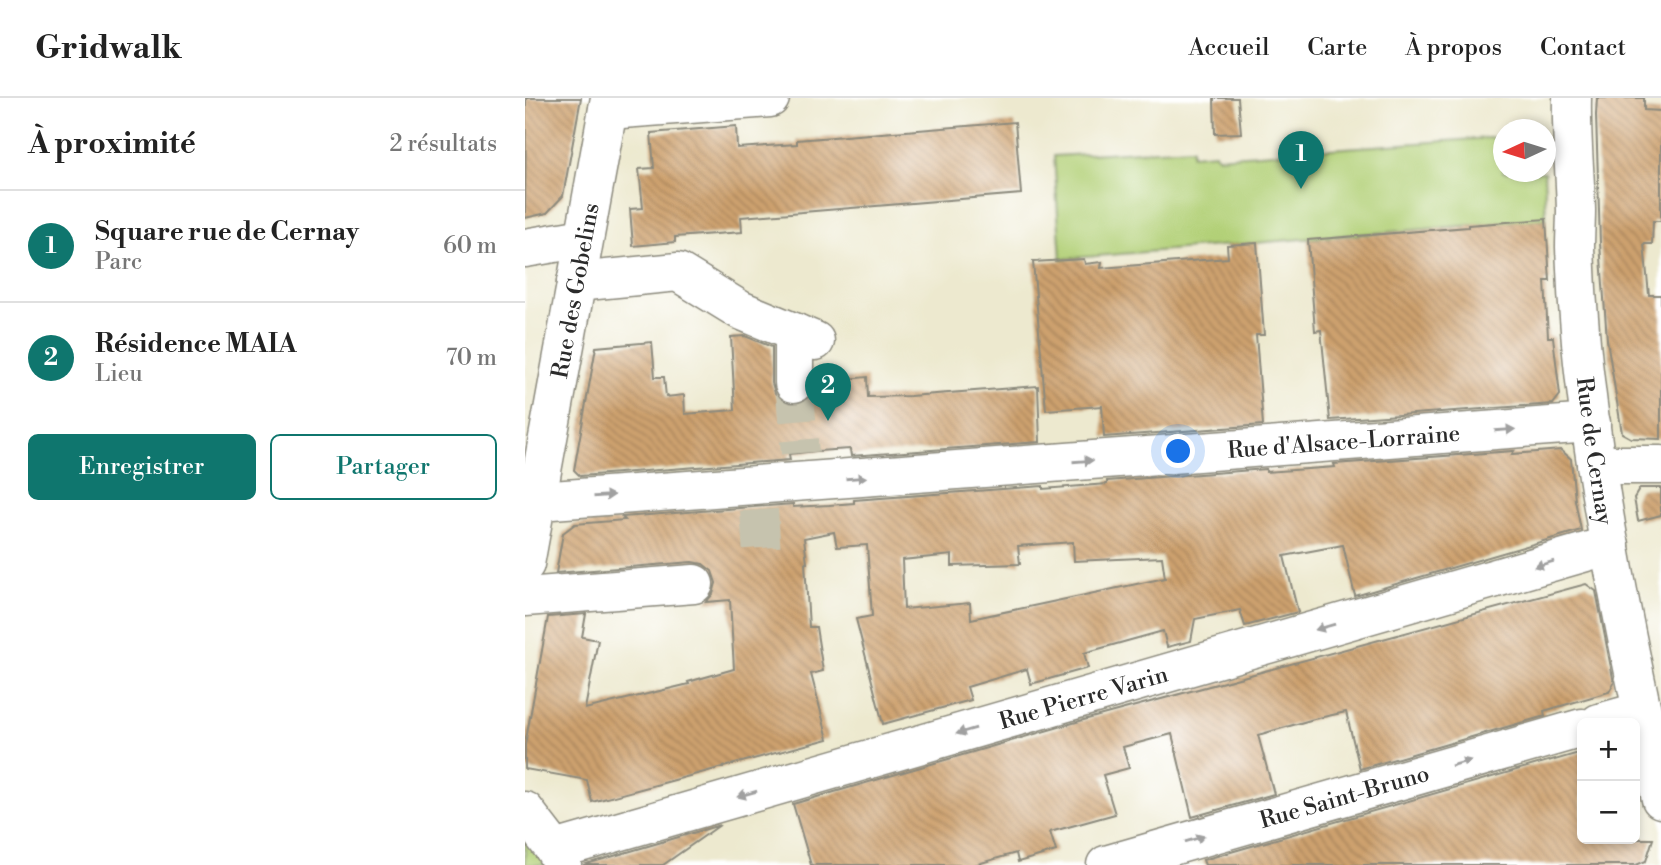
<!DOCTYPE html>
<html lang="fr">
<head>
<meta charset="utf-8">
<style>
  :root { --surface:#fff; --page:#f2f2f2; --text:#222; --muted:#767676; --line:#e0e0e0; --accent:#0f766e }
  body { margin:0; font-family:"Libre Bodoni",serif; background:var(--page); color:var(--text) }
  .controls { position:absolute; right:21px; bottom:21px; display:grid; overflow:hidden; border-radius:10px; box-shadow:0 4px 10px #0003 }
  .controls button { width:63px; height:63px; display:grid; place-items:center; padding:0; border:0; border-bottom:2px solid var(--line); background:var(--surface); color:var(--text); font:35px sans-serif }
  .compass { position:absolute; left:968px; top:21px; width:63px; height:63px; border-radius:50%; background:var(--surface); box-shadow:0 4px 10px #0003; rotate:266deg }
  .you { position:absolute; left:654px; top:354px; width:24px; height:24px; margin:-18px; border:5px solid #fff; border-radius:50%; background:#1a73e8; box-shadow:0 0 0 10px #1a73e833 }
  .badge { display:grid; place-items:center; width:46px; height:46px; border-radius:50%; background:var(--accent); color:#fff; font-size:23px; font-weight:700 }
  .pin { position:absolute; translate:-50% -58px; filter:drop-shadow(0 2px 4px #0008) }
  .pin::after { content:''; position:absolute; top:37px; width:24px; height:21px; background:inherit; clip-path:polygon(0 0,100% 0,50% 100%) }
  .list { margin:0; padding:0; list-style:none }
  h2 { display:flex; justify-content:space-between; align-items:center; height:91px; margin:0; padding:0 28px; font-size:30px }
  h2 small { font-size:23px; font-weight:400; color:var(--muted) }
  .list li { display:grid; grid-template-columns:46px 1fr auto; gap:21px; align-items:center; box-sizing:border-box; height:112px; padding:0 28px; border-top:2px solid var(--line) }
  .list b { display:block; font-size:26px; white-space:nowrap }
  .list p { margin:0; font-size:23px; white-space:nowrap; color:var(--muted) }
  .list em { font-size:23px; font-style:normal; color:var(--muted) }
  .actions { display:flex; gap:14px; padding:21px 28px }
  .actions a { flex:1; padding:16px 0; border:2px solid var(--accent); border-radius:10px; text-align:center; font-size:24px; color:var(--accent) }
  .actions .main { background:var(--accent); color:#fff }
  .map { position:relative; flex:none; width:1136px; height:767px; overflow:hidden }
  header { display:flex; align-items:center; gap:42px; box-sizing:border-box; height:98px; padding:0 35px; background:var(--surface); border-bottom:2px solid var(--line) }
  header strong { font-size:33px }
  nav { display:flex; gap:38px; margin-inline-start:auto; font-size:24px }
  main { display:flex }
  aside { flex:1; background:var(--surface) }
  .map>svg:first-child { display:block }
  .park { fill:#b2d077; stroke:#6e7e51; stroke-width:2 }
  .building { fill:url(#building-back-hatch); fill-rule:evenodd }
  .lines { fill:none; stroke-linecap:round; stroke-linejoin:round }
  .minor-tunnel { stroke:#c6c3ae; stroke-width:38; stroke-dasharray:38 19; stroke-linecap:butt }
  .minor-casing { stroke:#8c8a7d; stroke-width:41 }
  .major-casing { stroke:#8c8a7d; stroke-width:41 }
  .minor { stroke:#fff; stroke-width:38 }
  .major { stroke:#fff; stroke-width:38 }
  .oneway { fill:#a0a0a0 }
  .labels { text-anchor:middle; stroke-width:6; stroke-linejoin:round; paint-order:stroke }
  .street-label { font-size:23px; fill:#2b2b2b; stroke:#fff }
</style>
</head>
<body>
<header>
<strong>Gridwalk</strong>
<nav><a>Accueil</a><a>Carte</a><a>À propos</a><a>Contact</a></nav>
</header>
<main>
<aside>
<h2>À proximité<small>2 résultats</small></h2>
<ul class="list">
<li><span class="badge">1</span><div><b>Square rue de Cernay</b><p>Parc</p></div><em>60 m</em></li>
<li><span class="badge">2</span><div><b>Résidence MAIA</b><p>Lieu</p></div><em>70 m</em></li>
</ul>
<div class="actions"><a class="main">Enregistrer</a><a>Partager</a></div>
</aside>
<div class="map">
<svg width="1136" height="767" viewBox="0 0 1136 767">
  <defs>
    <pattern id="building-back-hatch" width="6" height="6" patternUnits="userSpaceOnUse" patternTransform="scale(1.75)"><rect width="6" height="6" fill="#cda16e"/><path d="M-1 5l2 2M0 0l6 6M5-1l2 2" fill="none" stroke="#a7835b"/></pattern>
  </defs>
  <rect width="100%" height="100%" fill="#fff"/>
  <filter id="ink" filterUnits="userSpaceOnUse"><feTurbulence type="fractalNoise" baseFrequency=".0143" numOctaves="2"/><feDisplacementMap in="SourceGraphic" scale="14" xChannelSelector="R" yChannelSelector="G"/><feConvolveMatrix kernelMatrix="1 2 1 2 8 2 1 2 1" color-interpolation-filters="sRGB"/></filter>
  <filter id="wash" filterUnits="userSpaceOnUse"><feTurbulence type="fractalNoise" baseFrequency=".00686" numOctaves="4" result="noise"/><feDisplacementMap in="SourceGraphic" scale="28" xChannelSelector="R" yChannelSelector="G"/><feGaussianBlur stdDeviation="1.57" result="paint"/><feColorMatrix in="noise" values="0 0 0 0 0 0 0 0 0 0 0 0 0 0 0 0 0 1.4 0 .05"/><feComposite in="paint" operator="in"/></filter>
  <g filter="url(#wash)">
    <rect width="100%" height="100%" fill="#ede9cf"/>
    <path class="park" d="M978 39V74H1019L1021 121 536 161 529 58 667 50V57L690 55 692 59Z
      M0 723 26 767H0Z"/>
    <g id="blocks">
      <path class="building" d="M1 0H56L38 98 22 115 0 120Z
        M689 0H713L716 35 690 36Z
        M1072 0H1119V12L1136 13V123H1128L1127 146H1119L1124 197H1136V341L1106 340 1097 335 1082 242 1075 145 1071 17Z
        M490 24 496 96 216 119 217 134 150 139V144L108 148 105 111 118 110 114 71 129 70 126 35 211 28 212 50 272 46V42Z
        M1021 121 1025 183H1020L1023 239H1028L1035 297 1028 306 805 322 796 232 790 233 783 142 943 129V127Z
        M732 145 739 237H731L738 327 579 339 577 308 521 312 508 164 559 161 560 166 577 164 576 170 703 160 702 147Z
        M220 238 247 249V285L250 295 258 304 268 307 279 304 288 296 291 284 342 279 343 299 385 298 513 288 515 344 326 358 325 351 292 353 264 356 265 362 55 378 49 372 71 249 127 244 130 279H139L141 299 159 297 160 316 210 312 206 239Z
        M1036 352 1046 361 1050 402 1056 432 830 498 818 447 759 458 773 514 720 528 715 512 670 521 666 543 642 549 638 533 559 555 563 570 506 586 502 571 442 589 446 602 358 626 331 521 347 518 342 447 312 449 309 434 279 440 282 465H280L284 529H291L298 573 286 576 303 641 67 704 62 682 0 671V647L23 519 61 516 57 539 73 542 60 611 164 586 163 584 209 571 205 502 181 504 188 496 191 485 187 473 178 466 167 464 31 475 38 435 50 426 100 422 97 419 268 406V409L304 407 329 405V402L518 388V391L582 386V383L741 371V374L810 369 809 366 989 353 987 356ZM548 444 549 463 637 459 640 480 446 521 445 505 379 511 377 462 427 457V468L495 466 493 448Z
        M1115 390H1136V417L1113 423 1109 400Z
        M1061 486 1071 493 1089 585 1084 594 1019 613 1020 618 835 671 821 614 789 621 733 637 749 696 667 719 647 636 598 649 604 670 578 677 590 716 525 734 531 753 493 764 491 755 449 767H286L268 706 555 623Z
        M1057 654V741H1128L1121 763 1111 767H680L678 762 1030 661V662Z
        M195 727 138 767H58Z"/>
    </g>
  </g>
  <g filter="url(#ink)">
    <use href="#blocks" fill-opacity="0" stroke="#8c8a7d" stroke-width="2"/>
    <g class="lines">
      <path class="minor-tunnel" d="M269 285 275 355
        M234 412 237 457"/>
      <defs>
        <g id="minor">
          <path d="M83 12 245 0"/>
          <path d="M0 150 59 140"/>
          <path d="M51 184 153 174 215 212 290 243"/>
          <path d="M269 234V285"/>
          <path d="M1071 367H1136"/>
          <path id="s1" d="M0 404 1066 325"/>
          <path id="s2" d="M0 466 85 0"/>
          <path d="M0 499 169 486"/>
          <path d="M1074 625 1117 613"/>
          <path d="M0 713 30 752 37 767"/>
          <path id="s3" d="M30 752 1085 447"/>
          <path id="s4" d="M581 767 1057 630"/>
        </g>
        <g id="major">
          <path id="s5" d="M1047 0C1046 37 1050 74 1051 112 1051 124 1050 137 1050 149 1051 181 1053 213 1056 245 1071 398 1103 550 1136 701"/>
        </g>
      </defs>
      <use href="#minor" class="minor-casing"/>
      <use href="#major" class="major-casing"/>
      <use href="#minor" class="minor"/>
      <use href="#major" class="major"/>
    </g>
    <defs><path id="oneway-solid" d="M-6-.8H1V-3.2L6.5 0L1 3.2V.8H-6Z" transform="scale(1.75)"/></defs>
    <g class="oneway">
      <use href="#oneway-solid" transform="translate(980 332) rotate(-4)"/>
      <use href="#oneway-solid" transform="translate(558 363) rotate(-4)"/>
      <use href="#oneway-solid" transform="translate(331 380) rotate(-4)"/>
      <use href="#oneway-solid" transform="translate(79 398) rotate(-4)"/>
      <use href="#oneway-solid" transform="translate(1019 466) rotate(164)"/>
      <use href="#oneway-solid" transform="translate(800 529) rotate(164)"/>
      <use href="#oneway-solid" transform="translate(441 633) rotate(164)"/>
      <use href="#oneway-solid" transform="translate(936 665) rotate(-16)"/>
      <use href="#oneway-solid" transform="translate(222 696) rotate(164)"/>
      <use href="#oneway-solid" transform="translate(670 741) rotate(-16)"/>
    </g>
  </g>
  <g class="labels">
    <g class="street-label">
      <text dy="8" stroke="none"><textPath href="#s2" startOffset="278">Rue des Gobelins</textPath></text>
      <text dy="8" stroke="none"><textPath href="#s1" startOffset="821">Rue d'Alsace-Lorraine</textPath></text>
      <text dy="8" stroke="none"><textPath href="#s5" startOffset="354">Rue de Cernay</textPath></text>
      <text dy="8" stroke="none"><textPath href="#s3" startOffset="550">Rue Pierre Varin</textPath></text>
      <text dy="8" stroke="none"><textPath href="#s4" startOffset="248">Rue Saint-Bruno</textPath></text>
    </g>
  </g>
</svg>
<div class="controls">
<button>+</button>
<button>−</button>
</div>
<svg class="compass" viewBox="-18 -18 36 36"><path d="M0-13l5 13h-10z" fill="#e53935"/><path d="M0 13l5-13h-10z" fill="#767676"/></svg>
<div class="you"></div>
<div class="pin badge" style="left:776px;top:91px">1</div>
<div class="pin badge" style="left:303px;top:323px">2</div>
</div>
</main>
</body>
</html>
